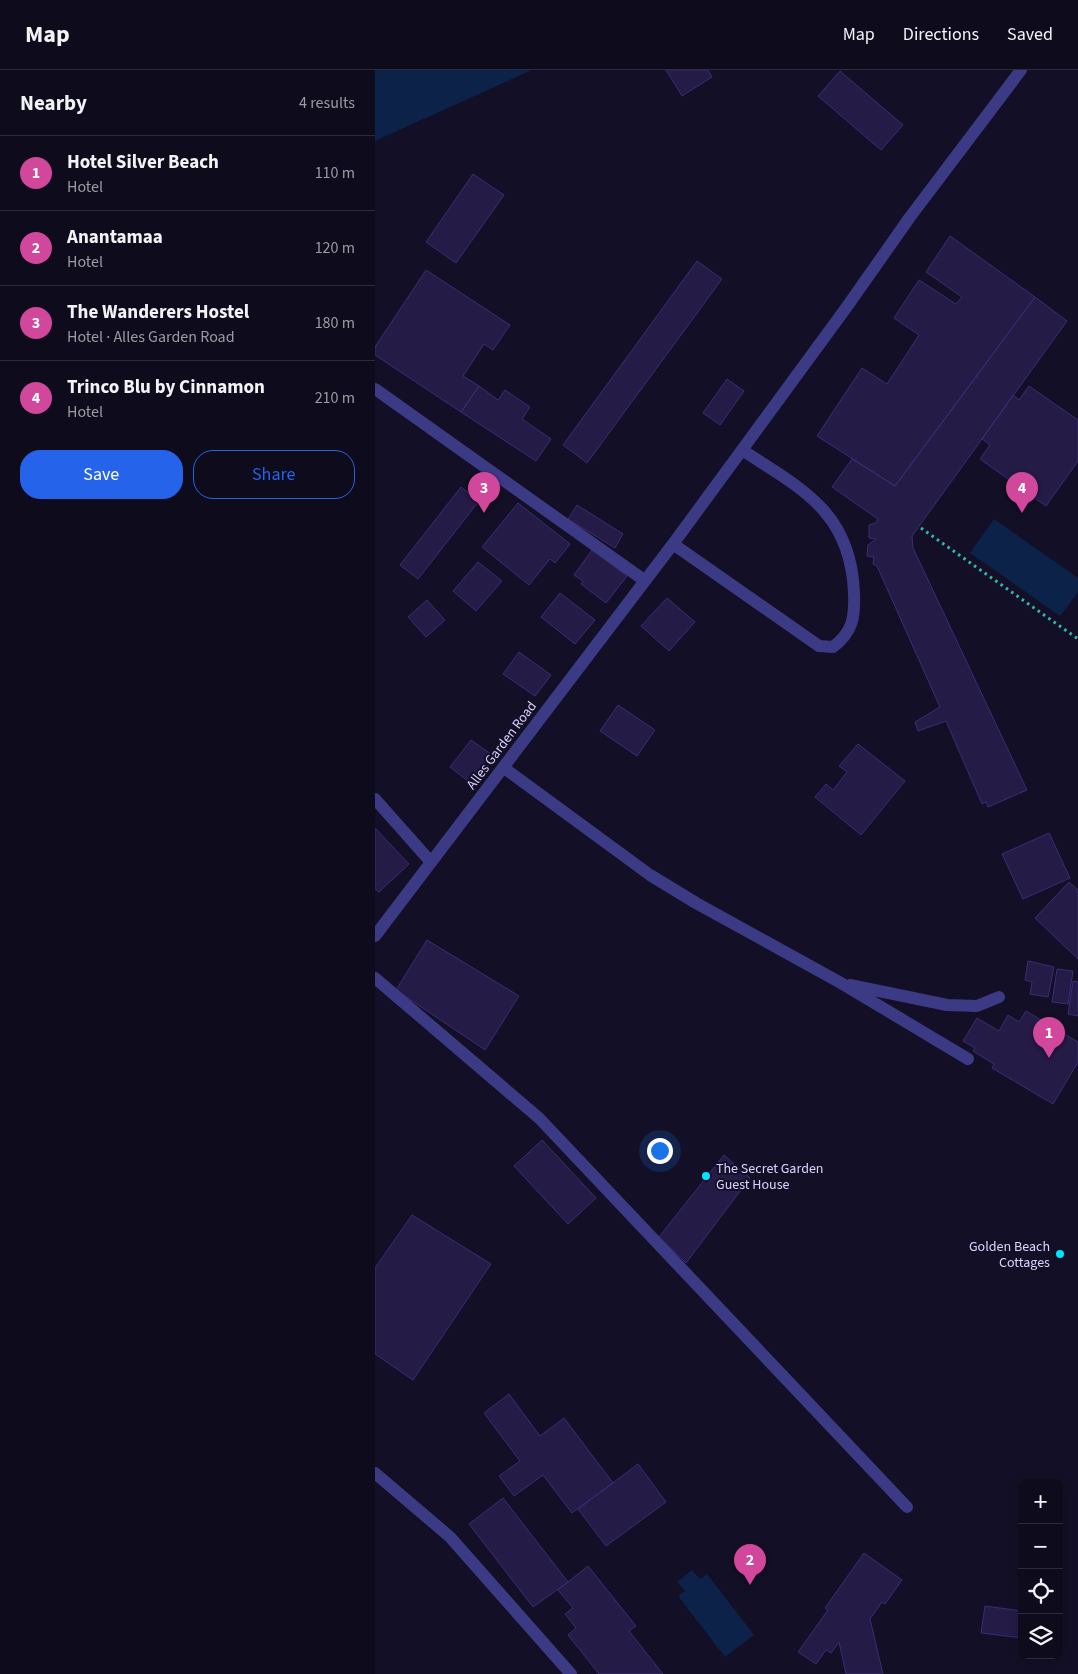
<!DOCTYPE html>
<html lang="en">
<head>
<meta charset="utf-8">
<style>
  :root { --surface:#0e0b1c; --page:#1c1929; --text:#f1f3f6; --muted:#9b9ba3; --line:#2e2b3b; --accent:#2563eb }
  body { margin:0; font-family:"Source Sans 3",sans-serif; background:var(--page); color:var(--text) }
  .controls { position:absolute; right:15px; bottom:15px; display:grid; overflow:hidden; border-radius:10px; box-shadow:0 2px 12px #0003 }
  .controls button { width:45px; height:45px; display:grid; place-items:center; padding:0; border:0; border-bottom:1px solid var(--line); background:var(--surface); color:var(--text); font:25px sans-serif }
  .you { position:absolute; left:284px; top:1080px; width:18px; height:18px; margin:-12px; border:4px solid #fff; border-radius:50%; background:#1a73e8; box-shadow:0 0 0 8px #1a73e833 }
  .badge { display:grid; place-items:center; width:32px; height:32px; border-radius:50%; background:var(--accent); color:#fff; font-size:16px; font-weight:700 }
  .pin { position:absolute; translate:-50% -41px; filter:drop-shadow(0 1px 2px #0008) }
  .pin::after { content:''; position:absolute; top:26px; width:18px; height:15px; background:inherit; clip-path:polygon(0 0,100% 0,50% 100%) }
  .list { margin:0; padding:0; list-style:none }
  h2 { display:flex; justify-content:space-between; align-items:center; height:65px; margin:0; padding:0 20px; font-size:21px }
  h2 small { font-size:16px; font-weight:400; color:var(--muted) }
  .list li { display:grid; grid-template-columns:32px 1fr auto; gap:15px; align-items:center; box-sizing:border-box; height:75px; padding:0 20px; border-top:1px solid var(--line) }
  .list b { display:block; font-size:19px; white-space:nowrap }
  .list p { margin:0; font-size:16px; white-space:nowrap; color:var(--muted) }
  .list em { font-size:16px; font-style:normal; color:var(--muted) }
  .actions { display:flex; gap:10px; padding:15px 20px }
  .actions a { flex:1; padding:11px 0; border:1px solid var(--accent); border-radius:20px; text-align:center; font-size:18px; color:var(--accent) }
  .actions .main { background:var(--accent); color:#fff }
  .icon { flex:none; width:28px; height:28px; fill:none; stroke:currentColor; stroke-width:2; stroke-linecap:round; stroke-linejoin:round }
  .map { position:relative; flex:none; width:703px; height:1604px; overflow:hidden }
  header { display:flex; align-items:center; gap:30px; box-sizing:border-box; height:70px; padding:0 25px; background:var(--surface); border-bottom:1px solid var(--line) }
  header strong { font-size:24px }
  nav { display:flex; gap:28px; margin-inline-start:auto; font-size:18px }
  main { display:flex }
  aside { flex:1; background:var(--surface) }
  .map>svg:first-child { display:block }
  .water { fill:#0c2248 }
  .building { fill:#241b47; stroke:#3b2d73 }
  .lines { fill:none; stroke-linecap:round; stroke-linejoin:round }
  .path { stroke:#2fb8b0; stroke-width:3; stroke-dasharray:2.5 4; stroke-linecap:butt }
  .minor { stroke:#3d3a85; stroke-width:12 }
  .poi-dot { fill:#00e5ff; stroke:#130f26; stroke-width:2 }
  .labels { text-anchor:middle; stroke-width:4; stroke-linejoin:round; paint-order:stroke }
  .street-label { font-size:14px; fill:#d9d4ff; stroke:#130f26 }
  .poi-label { font-size:14px; fill:#d9d4ff; stroke:#130f26; text-anchor:start }
</style>
</head>
<body>
<header>
<strong>Map</strong>
<nav><a>Map</a><a>Directions</a><a>Saved</a></nav>
</header>
<main>
<aside>
<h2>Nearby<small>4 results</small></h2>
<ul class="list">
<li><span class="badge" style="background:#d1479c">1</span><div><b>Hotel Silver Beach</b><p>Hotel</p></div><em>110 m</em></li>
<li><span class="badge" style="background:#d1479c">2</span><div><b>Anantamaa</b><p>Hotel</p></div><em>120 m</em></li>
<li><span class="badge" style="background:#d1479c">3</span><div><b>The Wanderers Hostel</b><p>Hotel · Alles Garden Road</p></div><em>180 m</em></li>
<li><span class="badge" style="background:#d1479c">4</span><div><b>Trinco Blu by Cinnamon</b><p>Hotel</p></div><em>210 m</em></li>
</ul>
<div class="actions"><a class="main">Save</a><a>Share</a></div>
</aside>
<div class="map">
<svg width="703" height="1604" viewBox="0 0 703 1604">
  <rect width="100%" height="100%" fill="#130f26"/>
  <path class="water" d="M0 0H157L0 71Z
    M619 449 703 508V522L685 546 595 483Z
    M317 1500 325 1509 332 1504 379 1565 350 1587 303 1526 310 1521 302 1512Z"/>
  <path class="building" d="M291 0H333L337 7 307 26Z
    M465 1 528 55 506 80 443 26Z
    M98 104 129 125 81 193 51 172Z
    M575 166 660 227 520 416 442 366 487 298 512 314 544 265 519 248 544 210 581 234 587 227 551 202Z
    M322 191 347 209 212 393 188 375Z
    M51 200 135 255 118 280 109 274 88 306 104 316 86 342 0 285V277Z
    M660 227 692 251 537 466 538 478 652 720 613 737 611 732 607 734 571 651 543 661 540 652 565 637 502 496 498 494 499 487 492 486 493 475 501 469 494 468V455L501 453 503 449 457 417 477 389 520 416Z
    M352 309 369 321 345 355 328 343Z
    M104 316 123 330 130 320 155 337 147 349 176 369 161 391 86 342Z
    M654 316 703 350V391L671 436 605 389 615 375 607 369 638 325 644 330Z
    M86 417 104 431 43 509 25 495Z
    M143 433 195 474 180 493 175 489 154 515 107 477Z
    M202 435 248 464 240 478 193 449Z
    M217 480 252 506 231 533 206 514 208 511 199 505Z
    M103 492 127 511 101 541 78 521Z
    M185 523 220 550 200 574 166 547Z
    M292 528 320 552 294 581 266 556Z
    M52 530 70 550 51 567 33 547Z
    M144 582 176 605 160 626 128 604Z
    M243 635 280 660 262 686 225 661Z
    M96 670 120 687 98 715 75 697Z
    M483 674 530 711 486 765 440 727 451 714 458 720 472 702 464 696Z
    M0 758 34 794 4 822 0 819Z
    M674 763 695 808 648 829 627 784Z
    M694 812 703 820V889L660 848Z
    M52 870 144 926 110 980 21 920Z
    M653 891 679 897 673 927 655 924 657 912 650 910Z
    M682 899 698 901 693 934 677 932Z
    M698 911 703 912V946L693 944Z
    M651 941 703 972V992L678 1034 617 998 619 994 598 981 600 978 588 971 602 948 624 961 633 945 644 952Z
    M167 1070 221 1128 193 1154 139 1096Z
    M349 1085 375 1108 311 1193 284 1167Z
    M37 1145 116 1194 38 1310 0 1284V1198Z
    M134 1324 165 1366 189 1348 238 1413 197 1443 168 1405 139 1426 124 1406 145 1391 109 1343Z
    M263 1394 291 1432 231 1476 203 1439Z
    M128 1428 193 1512 158 1537 94 1454Z
    M489 1483 527 1510 510 1534 507 1532 495 1549 508 1604H471L464 1572 456 1583 451 1580 441 1594 423 1582 453 1540 450 1538Z
    M213 1496 261 1556 254 1561 288 1604H224L193 1565 201 1558 190 1544 198 1538 183 1520Z
    M610 1536 647 1541V1568L606 1563Z"/>
  <g class="lines">
    <path class="path" d="M546 458 703 569"/>
    <path class="minor" d="M0 319 269 510
      M298 474 444 576 458 577C478 562 480 547 479 523 476 442 427 419 367 380
      M129 698 275 805 321 833 466 913 593 989
      M0 729 55 791
      M0 866 298 474 471 238 535 147 646 0
      M0 908 164 1048 532 1437
      M475 915 572 935 602 936 624 927
      M0 1403 75 1467 196 1604"/>
  </g>
  <g class="poi-dot">
    <circle cx="331" cy="1106" r="5"/>
    <circle cx="685" cy="1184" r="5"/>
  </g>
  <g class="labels">
    <g class="street-label">
      <text transform="translate(126 675) rotate(-53)" y="5">Alles Garden Road</text>
    </g>
    <g class="poi-label">
      <text x="341" y="1103">The Secret Garden<tspan x="341" dy="16">Guest House</tspan></text>
      <text x="675" y="1181" text-anchor="end">Golden Beach<tspan x="675" dy="16">Cottages</tspan></text>
    </g>
  </g>
</svg>
<div class="controls">
<button>+</button>
<button>−</button>
<button><svg class="icon" aria-label="locate" viewBox="0 0 24 24"><circle cx="12" cy="12" r="6"/><path d="M12 2v4M12 18v4M2 12h4M18 12h4"/></svg></button>
<button><svg class="icon" aria-label="layers" viewBox="0 0 24 24"><path d="M12 4l9 5-9 5-9-5zM3 14l9 5 9-5"/></svg></button>
</div>
<div class="you"></div>
<div class="pin badge" style="left:674px;top:988px;background:#d1479c">1</div>
<div class="pin badge" style="left:375px;top:1515px;background:#d1479c">2</div>
<div class="pin badge" style="left:109px;top:443px;background:#d1479c">3</div>
<div class="pin badge" style="left:647px;top:443px;background:#d1479c">4</div>
</div>
</main>
</body>
</html>
